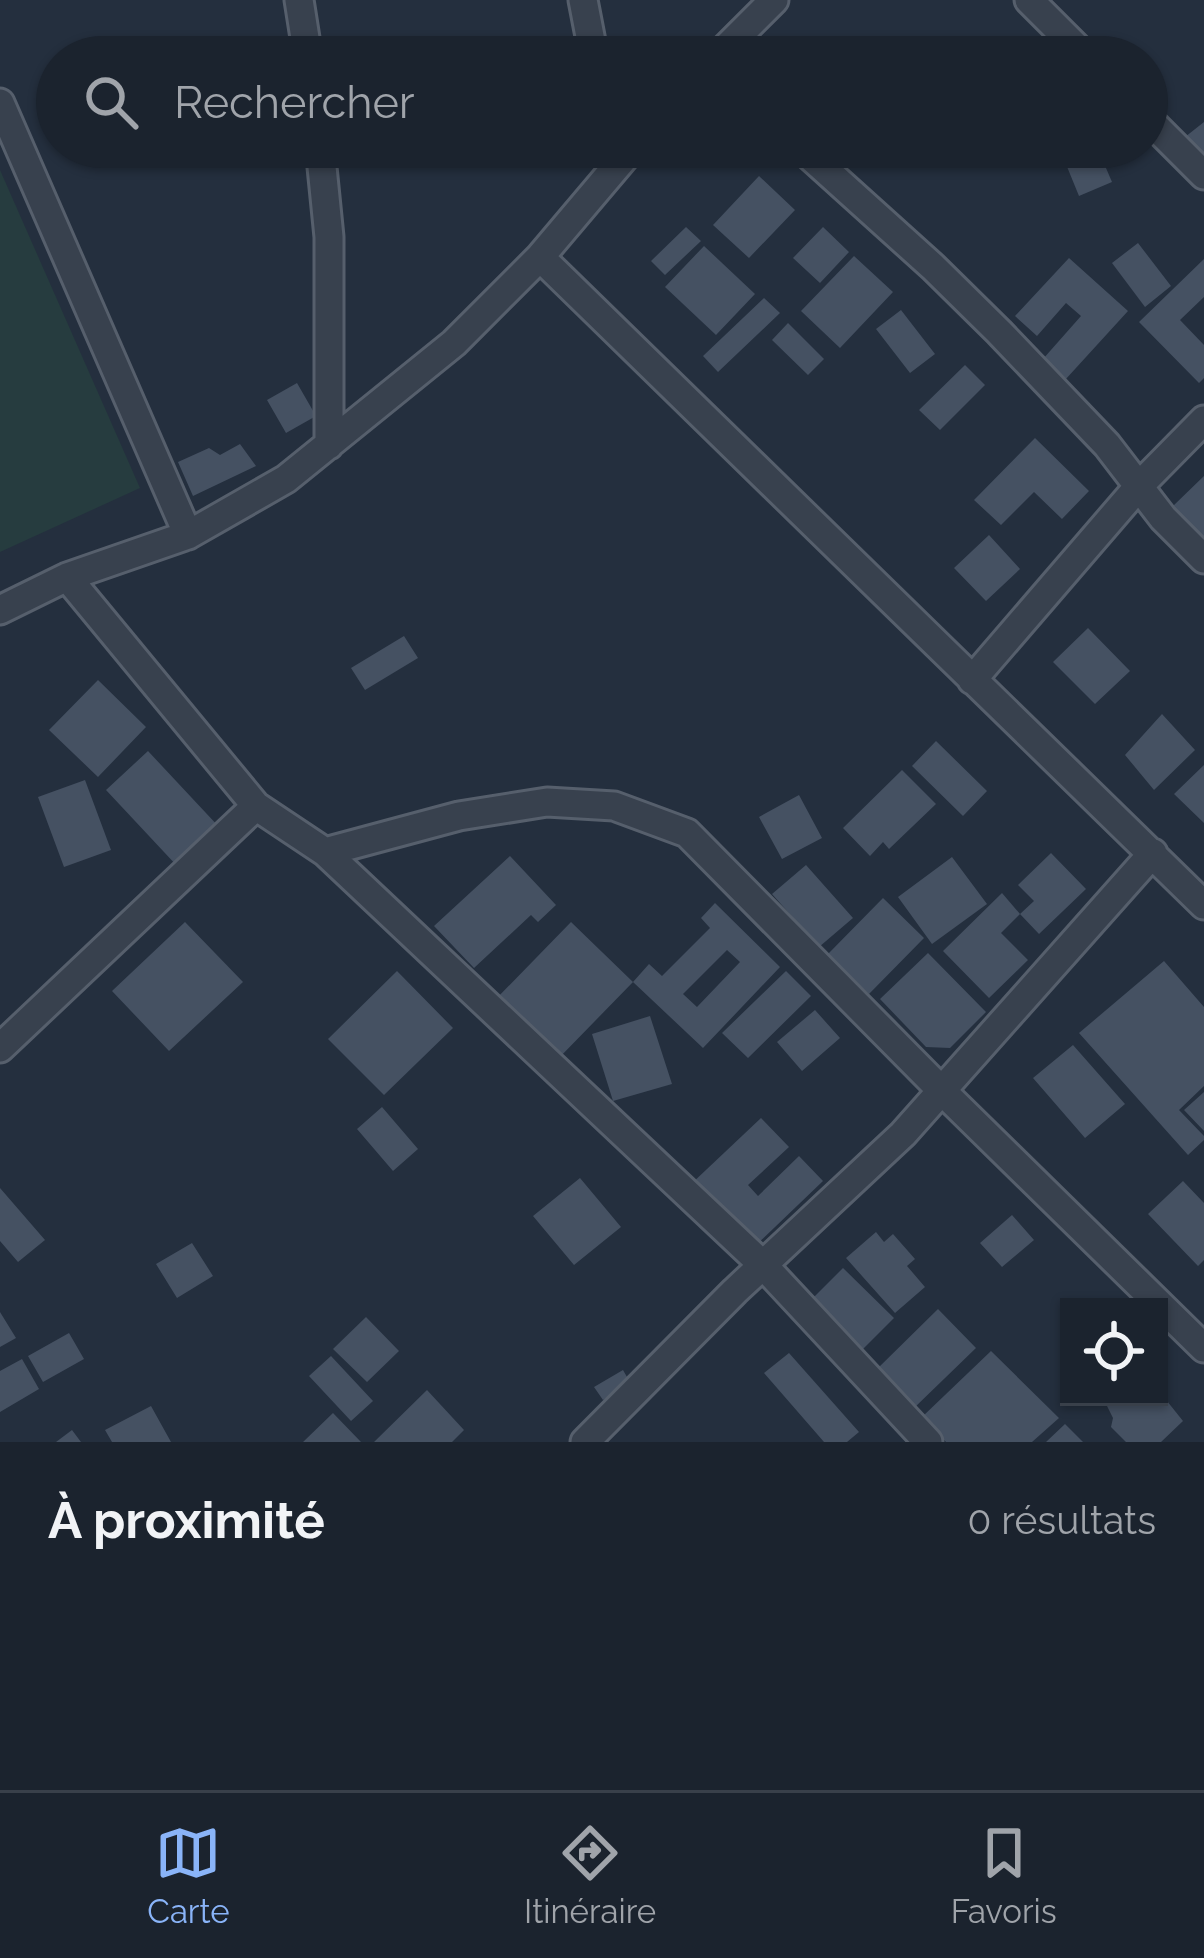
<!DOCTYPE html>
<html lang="fr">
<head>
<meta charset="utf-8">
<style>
  :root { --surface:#1b232e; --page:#242b36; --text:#f1f3f6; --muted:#a0a4aa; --line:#39404a; --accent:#8ab4f8 }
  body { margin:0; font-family:Raleway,sans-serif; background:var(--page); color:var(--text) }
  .controls { position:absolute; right:36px; bottom:36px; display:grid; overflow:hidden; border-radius:0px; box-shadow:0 3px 9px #0004 }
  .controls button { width:108px; height:108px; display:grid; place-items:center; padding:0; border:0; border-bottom:3px solid var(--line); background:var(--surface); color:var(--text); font:60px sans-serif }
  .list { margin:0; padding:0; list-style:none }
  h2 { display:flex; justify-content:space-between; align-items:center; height:156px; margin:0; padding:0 48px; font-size:51px }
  h2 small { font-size:39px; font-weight:400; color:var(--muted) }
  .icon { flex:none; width:66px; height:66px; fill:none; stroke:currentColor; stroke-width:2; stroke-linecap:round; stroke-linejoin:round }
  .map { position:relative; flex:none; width:1204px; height:1442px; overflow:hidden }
  .search { position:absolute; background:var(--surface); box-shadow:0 3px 9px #0004; left:36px; right:36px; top:36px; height:132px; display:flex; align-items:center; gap:30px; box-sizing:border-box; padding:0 42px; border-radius:66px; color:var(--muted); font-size:45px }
  .sheet { height:348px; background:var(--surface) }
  nav { display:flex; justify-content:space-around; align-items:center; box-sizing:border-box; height:168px; border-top:3px solid var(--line); background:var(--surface); font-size:33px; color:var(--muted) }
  nav a { display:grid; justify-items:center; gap:6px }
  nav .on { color:var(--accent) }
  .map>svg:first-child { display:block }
  .green { fill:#263c3f }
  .building { fill:#455162; fill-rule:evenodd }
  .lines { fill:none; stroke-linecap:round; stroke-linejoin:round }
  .street-casing { stroke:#565f6c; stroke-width:33 }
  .street { stroke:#38414e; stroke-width:27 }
</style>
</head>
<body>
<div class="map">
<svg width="1204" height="1442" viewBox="0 0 1204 1442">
  <rect width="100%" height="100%" fill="#242f3e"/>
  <path class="green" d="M0 170 140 488 0 552Z"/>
  <path class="building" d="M1204 122V160L1185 137Z
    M1073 147H1097L1112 182 1079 196 1061 152Z
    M759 176 795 210 749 258 713 225Z
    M686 227 701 241 665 275 651 261Z
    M823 227 849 252 820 283 793 258Z
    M1138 243 1171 286 1145 307 1112 263Z
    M704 246 755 294 716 335 665 287Z
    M854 256 893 292 840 348 801 311Z
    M1069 258 1128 311 1065 380 1043 359 1081 316 1066 303 1037 336 1015 316Z
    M1204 259V297L1180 320 1204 345V378L1199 383 1139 322Z
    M764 298 780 313 718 372 703 356Z
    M901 310 935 354 910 373 876 329Z
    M788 323 824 359 808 375 772 340Z
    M965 365 985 385 940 430 919 410Z
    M297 383 316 416 286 433 267 400Z
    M1035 438 1089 491 1062 519 1034 492 1001 525 974 500Z
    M240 444 256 466 193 496 178 462 209 448 220 455Z
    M1204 476V537L1173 506Z
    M989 535 1020 569 986 601 954 568Z
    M1088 628 1130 671 1095 704 1053 662Z
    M404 636 418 658 365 690 351 668Z
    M98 680 146 727 98 777 49 730Z
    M1162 714 1195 750 1154 790 1125 755Z
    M936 741 987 791 963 816 912 766Z
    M148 751 220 828 178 867 106 790Z
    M1204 765V823L1174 794Z
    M902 770 936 804 889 849 883 842 870 856 843 828Z
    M85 780 111 850 64 867 38 797Z
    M799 795 822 838 782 859 759 817Z
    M1051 853 1086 889 1039 934 1020 914 1034 901 1018 885Z
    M510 856 556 905 538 922 531 915 474 968 434 926Z
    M952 857 987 904 932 944 898 897Z
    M806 865 853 918 819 947 772 894Z
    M1002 893 1020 914 1001 933 1028 960 989 998 943 951Z
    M883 898 924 938 869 994 828 954Z
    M715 903 780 967 703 1048 633 982 649 964 662 976 710 928 701 918ZM727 950 740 962 697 1007 683 994Z
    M185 922 243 982 169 1051 112 991Z
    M571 922 633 982 557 1060 495 1000Z
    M928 953 986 1012 950 1048 926 1047 880 999Z
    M1164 961 1204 1007V1086L1179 1110 1204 1136V1140L1188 1155 1079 1033Z
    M397 971 453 1028 384 1095 328 1039Z
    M786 971 811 996 748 1058 722 1033Z
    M815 1010 840 1038 802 1071 777 1042Z
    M650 1016 672 1084 613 1101 592 1034Z
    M1073 1045 1125 1104 1085 1138 1033 1078Z
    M1204 1092V1131L1184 1110Z
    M382 1107 418 1149 393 1171 357 1129Z
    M761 1118 789 1147 748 1185 758 1196 799 1156 823 1181 751 1250 689 1186Z
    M580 1178 621 1227 574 1265 533 1216Z
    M1183 1181 1204 1203V1260L1198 1266 1148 1214Z
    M0 1188 45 1240 18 1262 0 1241Z
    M1012 1215 1034 1240 1002 1267 980 1243Z
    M876 1232 884 1242 893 1234 915 1259 907 1266 925 1287 895 1313 846 1258Z
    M192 1243 213 1276 177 1298 156 1264Z
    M843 1268 894 1318 858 1354 807 1304Z
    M938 1309 976 1348 913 1409 876 1370Z
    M0 1312 16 1338 0 1347Z
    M366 1317 399 1351 367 1382 333 1349Z
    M69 1333 84 1359 43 1382 28 1356Z
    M991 1351 1059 1418 1032 1442H946L922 1417Z
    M789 1353 859 1432 847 1442H824L764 1373Z
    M331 1356 373 1401 351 1421 309 1376Z
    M22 1359 39 1389 0 1412V1371Z
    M623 1370 631 1384 603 1400 594 1387Z
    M427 1390 464 1430 452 1442H374Z
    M1159 1391 1183 1421 1161 1442H1126L1111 1427 1113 1418 1105 1402 1111 1397H1159Z
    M151 1406 171 1442H112L105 1430Z
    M333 1413 361 1442H303Z
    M1065 1424 1083 1442H1046Z
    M72 1430 81 1442H56Z"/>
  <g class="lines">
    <defs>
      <path id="street" d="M299 0 308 57
        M583 0 594 57
        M1029 0 1086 57
        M717 57 774 0
        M0 103 188 535
        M1147 118 1204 175
        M320 147 329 237V445
        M800 147 933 267 999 332 1107 445 1163 518 1204 559
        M540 257 1204 905
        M67 577 256 806 325 852 764 1266 928 1442
        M0 610 67 577 188 535 286 479 454 343 540 257 633 147
        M972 680 1139 486 1204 420
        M325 852 459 816 547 802 614 806 687 833 942 1091 1204 1348
        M0 1048 256 806
        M585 1442 735 1291 903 1134 1153 853"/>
    </defs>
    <use href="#street" class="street-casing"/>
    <use href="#street" class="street"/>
  </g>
</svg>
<div class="controls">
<button><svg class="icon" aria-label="locate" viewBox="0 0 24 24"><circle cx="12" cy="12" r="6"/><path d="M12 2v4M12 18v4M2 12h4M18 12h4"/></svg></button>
</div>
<div class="search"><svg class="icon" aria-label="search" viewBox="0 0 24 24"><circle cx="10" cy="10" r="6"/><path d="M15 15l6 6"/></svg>Rechercher</div>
</div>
<section class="sheet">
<h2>À proximité<small>0 résultats</small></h2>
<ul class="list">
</ul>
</section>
<nav>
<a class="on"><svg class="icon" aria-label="map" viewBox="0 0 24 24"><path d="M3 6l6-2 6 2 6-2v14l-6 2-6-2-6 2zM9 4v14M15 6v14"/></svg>Carte</a>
<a><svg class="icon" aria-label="directions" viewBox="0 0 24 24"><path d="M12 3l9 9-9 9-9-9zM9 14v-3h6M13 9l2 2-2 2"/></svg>Itinéraire</a>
<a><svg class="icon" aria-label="saved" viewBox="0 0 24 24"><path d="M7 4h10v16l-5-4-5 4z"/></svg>Favoris</a>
</nav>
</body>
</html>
